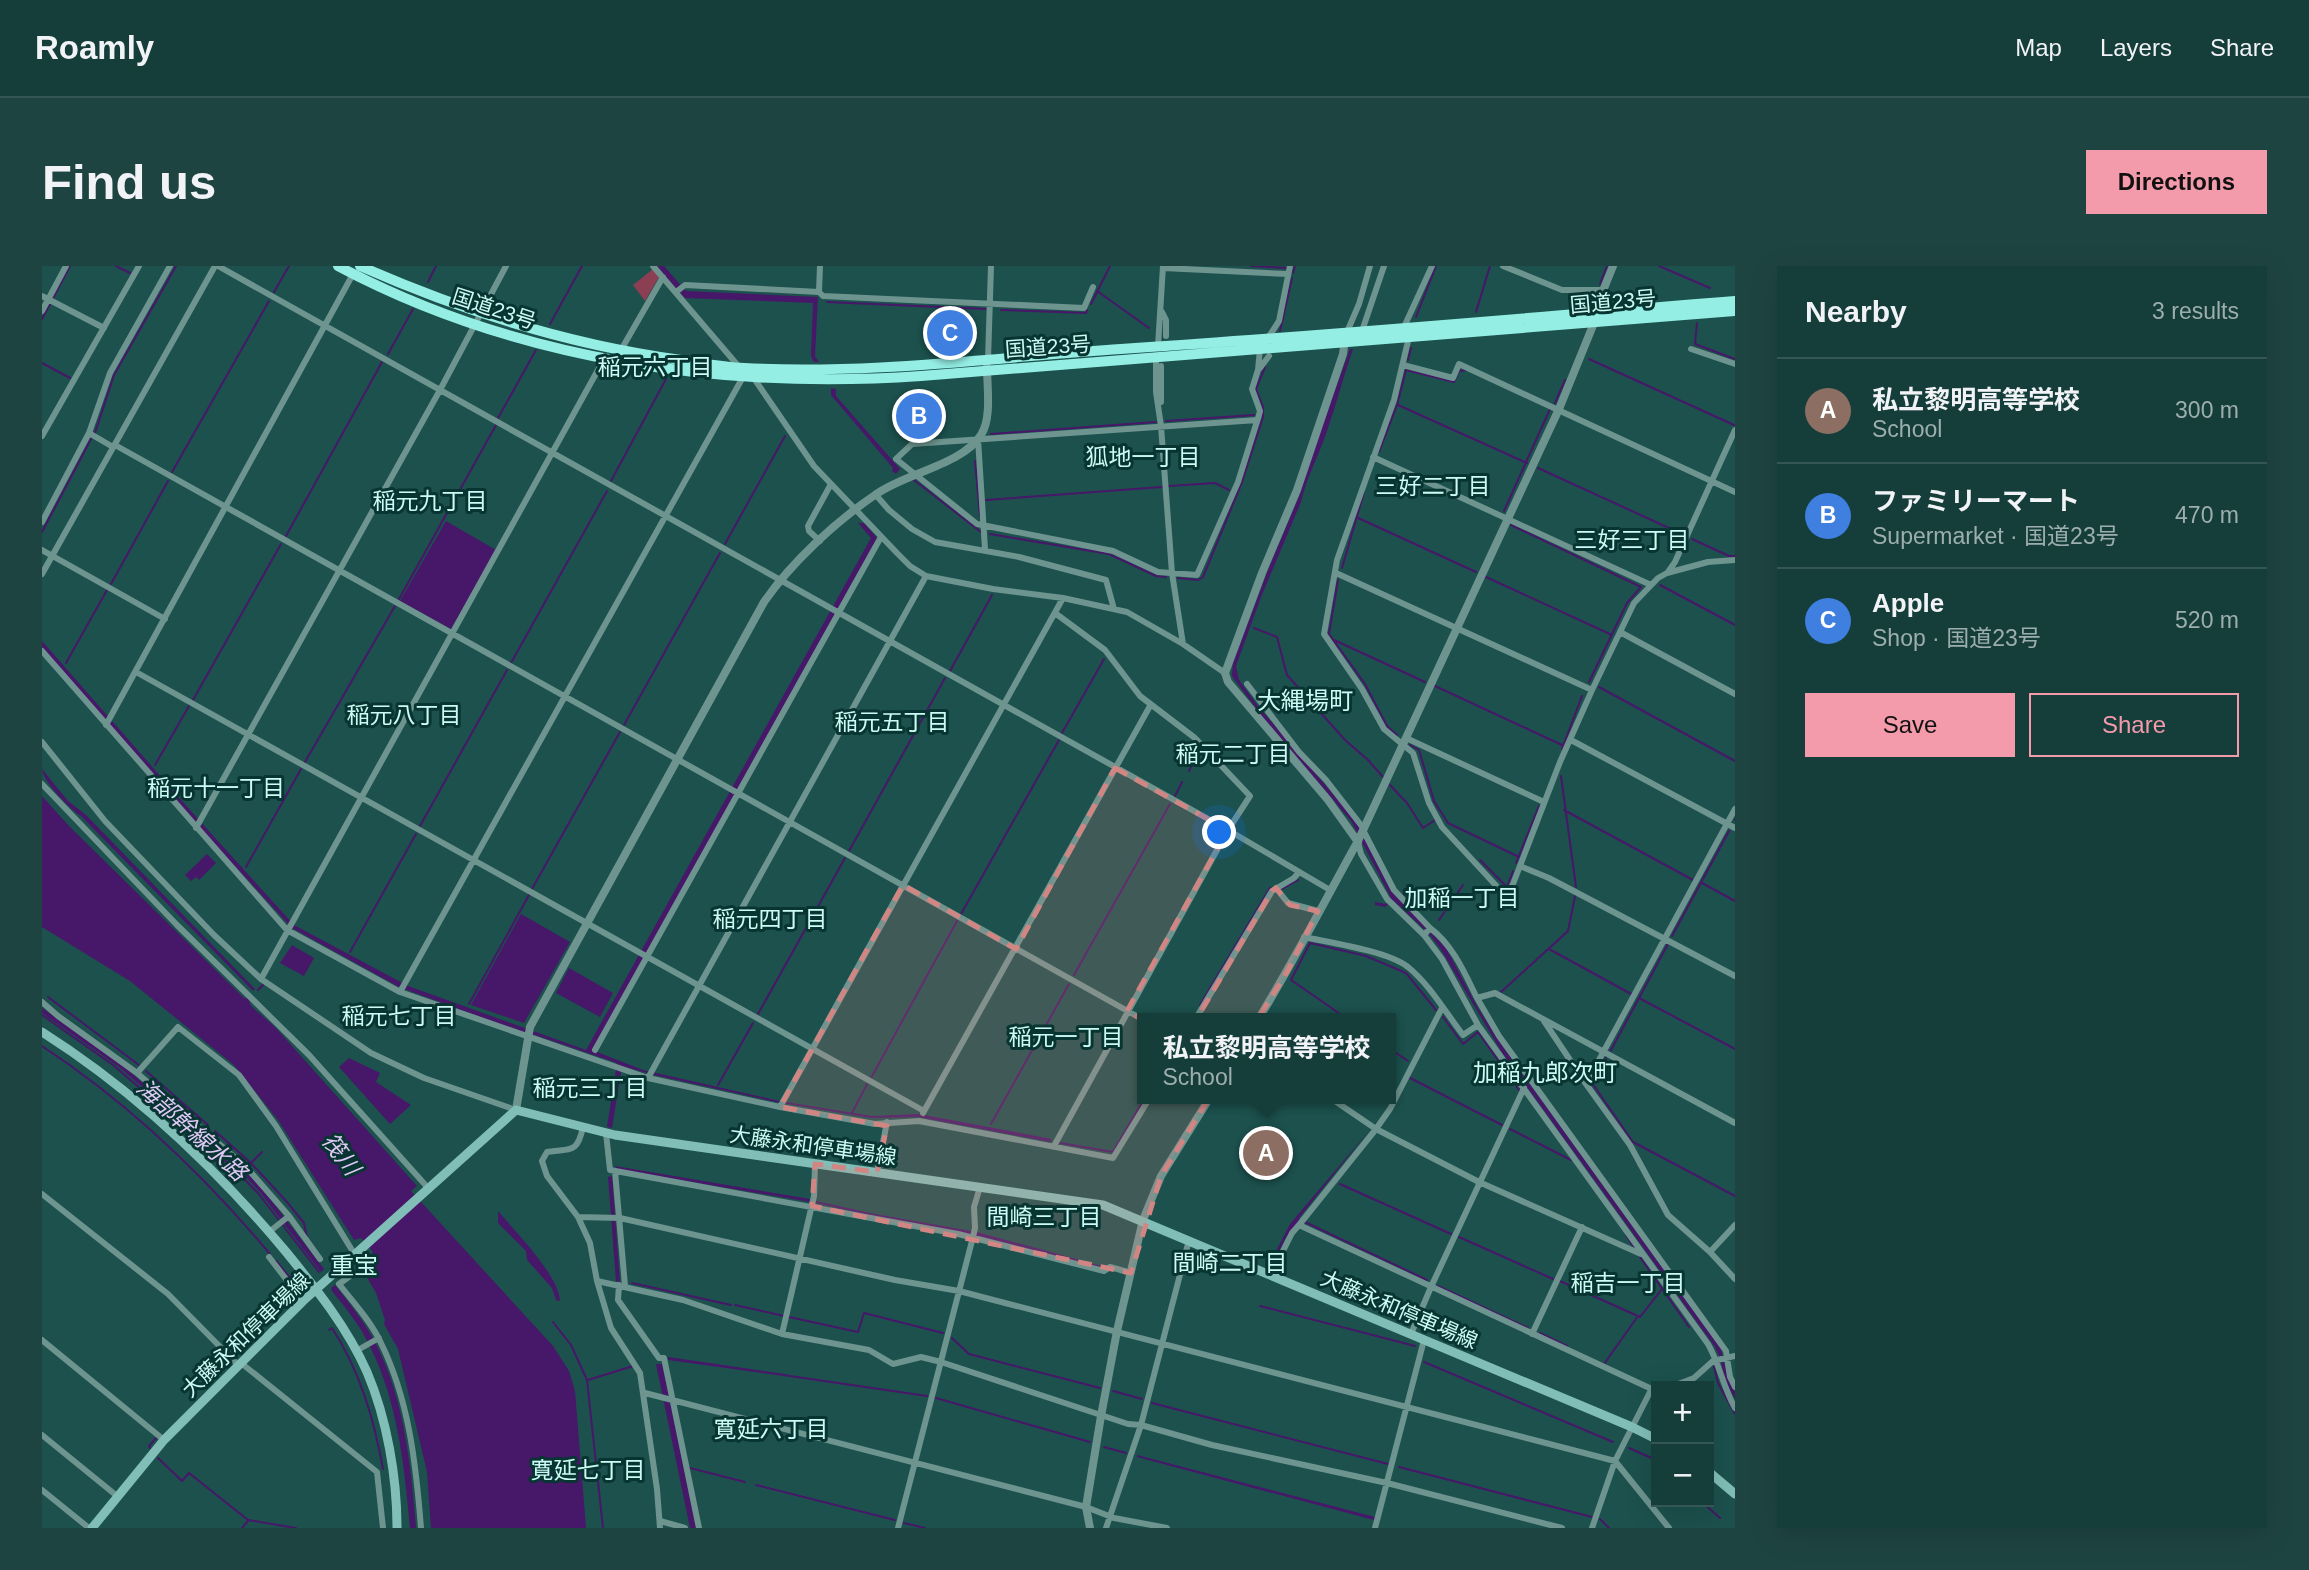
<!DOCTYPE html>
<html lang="en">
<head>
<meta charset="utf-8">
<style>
  :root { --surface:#153d3a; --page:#1e4442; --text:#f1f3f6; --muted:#9daeaf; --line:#345654; --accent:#f39aab }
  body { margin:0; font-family:Arial,"Noto Sans JP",sans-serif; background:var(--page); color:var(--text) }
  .controls { position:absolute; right:21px; bottom:21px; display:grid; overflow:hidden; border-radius:0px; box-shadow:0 7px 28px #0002 }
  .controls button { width:63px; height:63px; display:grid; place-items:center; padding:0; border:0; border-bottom:2px solid var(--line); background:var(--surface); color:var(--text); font:35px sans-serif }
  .you { position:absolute; left:1178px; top:567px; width:24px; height:24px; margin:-18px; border:5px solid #fff; border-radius:50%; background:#1a73e8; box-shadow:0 0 0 10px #1a73e833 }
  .badge { display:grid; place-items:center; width:46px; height:46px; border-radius:50%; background:var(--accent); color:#fff; font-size:23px; font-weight:700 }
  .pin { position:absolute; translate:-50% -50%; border:4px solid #fff; box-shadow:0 2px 7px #0006 }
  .popup { position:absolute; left:1095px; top:747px; width:259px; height:91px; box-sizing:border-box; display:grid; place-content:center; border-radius:0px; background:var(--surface); filter:drop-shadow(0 2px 5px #0005); font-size:23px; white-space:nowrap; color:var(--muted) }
  .popup b { font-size:26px; color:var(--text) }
  .popup::after { content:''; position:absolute; left:50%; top:100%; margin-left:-14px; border:14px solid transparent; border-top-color:var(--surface) }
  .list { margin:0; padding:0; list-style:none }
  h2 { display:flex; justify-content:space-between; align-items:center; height:91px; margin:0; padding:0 28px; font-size:30px }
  h2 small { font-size:23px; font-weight:400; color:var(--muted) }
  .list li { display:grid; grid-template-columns:46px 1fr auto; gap:21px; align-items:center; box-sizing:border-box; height:105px; padding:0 28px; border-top:2px solid var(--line) }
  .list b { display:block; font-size:26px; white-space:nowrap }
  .list p { margin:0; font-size:23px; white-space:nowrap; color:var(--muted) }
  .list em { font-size:23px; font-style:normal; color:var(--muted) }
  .actions { display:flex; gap:14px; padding:21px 28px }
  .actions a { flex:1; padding:16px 0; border:2px solid var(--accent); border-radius:0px; text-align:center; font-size:24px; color:var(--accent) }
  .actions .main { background:var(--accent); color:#111 }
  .map { position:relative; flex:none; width:1693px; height:1262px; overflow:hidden; border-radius:0px }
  header { display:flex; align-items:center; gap:42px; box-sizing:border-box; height:98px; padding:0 35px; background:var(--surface); border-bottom:2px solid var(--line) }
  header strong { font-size:33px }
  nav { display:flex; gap:38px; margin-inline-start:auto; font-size:24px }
  .intro { display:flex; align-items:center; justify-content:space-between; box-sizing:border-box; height:168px; padding:0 42px }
  h1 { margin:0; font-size:49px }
  .button { padding:18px 32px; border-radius:0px; background:var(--accent); color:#111; font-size:24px; font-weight:700 }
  main { display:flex; gap:42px; padding:0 42px }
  aside { flex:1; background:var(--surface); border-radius:0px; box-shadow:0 7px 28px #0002 }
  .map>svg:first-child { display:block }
  .green { fill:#8c3f52 }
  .water { fill:#471769 }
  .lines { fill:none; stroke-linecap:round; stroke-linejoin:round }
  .stream { stroke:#471769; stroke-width:2 }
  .minor { stroke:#6e948f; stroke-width:6 }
  .tertiary { stroke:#6e948f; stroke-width:8 }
  .secondary { stroke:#81beb7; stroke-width:9 }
  .trunk { stroke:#94eee4; stroke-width:10 }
  .marked { fill:#d28684; fill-opacity:0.2; stroke:#d28684; stroke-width:5; stroke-dasharray:14 9; stroke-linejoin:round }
  .labels { text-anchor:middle; stroke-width:6; stroke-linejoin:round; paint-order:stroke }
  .street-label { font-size:21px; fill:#ccfaf4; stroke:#083532 }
  .neighbourhood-label { font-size:23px; fill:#ccfaf4; stroke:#083532 }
  .water-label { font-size:23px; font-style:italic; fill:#dfc9f7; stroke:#083532 }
  .quarter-label { font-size:24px; fill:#ccfaf4; stroke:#083532 }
</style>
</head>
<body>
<header>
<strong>Roamly</strong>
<nav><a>Map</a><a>Layers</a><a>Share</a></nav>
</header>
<div class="intro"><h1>Find us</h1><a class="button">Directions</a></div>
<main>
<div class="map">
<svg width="1693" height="1262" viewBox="0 0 1693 1262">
  <rect width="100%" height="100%" fill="#1c514d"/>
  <path class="green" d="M611 3 617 11 603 35 591 19Z"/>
  <path class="water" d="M614 0H622L644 25 776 31 773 90 777 96H772L769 90 771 37 643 32Z
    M1308 83H1311C1301 111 1294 140 1284 168 1276 191 1264 213 1259 236L1219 331 1194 400 1197 414 1216 440 1313 554 1349 625 1404 682 1436 742 1461 781 1679 1083 1686 1112 1693 1126V1133L1682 1112 1678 1091 1673 1081 1459 785 1398 682 1387 668 1351 634 1343 641 1333 639V636L1344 638 1349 632 1309 555 1219 449 1190 410 1191 397 1226 304 1258 228 1261 213Z
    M789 122 794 123V130L858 203 854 208 850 205 851 202 789 129Z
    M404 255 454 284 409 363 358 335Z
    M816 257H822L835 272 604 687 555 786 601 804 738 835 830 850 877 848 1010 873 1008 876 876 851 829 852 734 836 612 809 580 800 570 862 565 861 575 797 493 769 490 770 357 721 250 662 158 562 0 381V375L155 552 252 659 366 720 544 784 829 272Z
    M0 503 26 535 43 548 213 723 211 725 39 550C29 545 0 514 0 503Z
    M0 530 27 560 202 732H206L209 740 233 761 375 920 369 925 511 1080 527 1105 533 1125 544 1262H389L385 1206 356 1083 342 1058 343 1054 334 1027 318 999 331 986 319 972 312 974 236 854 192 799 88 715 0 661Z
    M165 588 174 597 157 614 154 611 149 615 143 609Z
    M479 648 528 676 482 757 429 739Z
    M250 679 272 692 262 710 238 697Z
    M527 702 571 727 558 751 514 727Z
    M0 742 72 792 202 904 222 925 282 1003 279 1006 218 926 199 906 77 801 0 747Z
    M307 792 338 807 334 816 369 839 348 858 297 801Z
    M1326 866 1257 952 1258 953 1243 973 1229 1003 1226 1001 1248 958Z
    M573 900 768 933V936L575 903Z
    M570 910 578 1016 574 1015 566 911Z
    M774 935 833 948 935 966 1060 1000 1059 1002 774 937Z
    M456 945C473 965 517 1010 518 1035L514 1034 510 1022 485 994 484 985 456 957Z
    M293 1019C309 1039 325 1059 336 1082 363 1138 369 1201 374 1262H368C362 1196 355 1128 322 1069 313 1053 301 1039 290 1025L289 1022Z
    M626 1091 743 1108 742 1110 626 1094Z
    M614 1098H620L654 1262H648Z
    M1095 1189 1333 1251 1332 1254 1095 1191Z"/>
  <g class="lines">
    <path class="stream" d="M74 0 88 7
      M1209 0 1244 2
      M1617 0 1668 22
      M1251 7 1253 0
      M386 16 394 0
      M1558 18 1565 0
      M1055 25 1107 62
      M232 26 247 0
      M11 32 28 0
      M1551 34 1553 29
      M785 36 944 43
      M1049 38 1068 0
      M959 44 1044 47 1045 44
      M1434 46 1448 0
      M1374 51 1394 0
      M0 53 8 38
      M1655 57 1653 78 1693 93
      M508 58 540 0
      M1238 65 1250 12
      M346 88 371 43
      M1547 93 1692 159
      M1366 94 1369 82
      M0 97 28 112
      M1513 137 1523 114
      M1356 139 1485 197
      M456 152 494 84
      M1124 155 1212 149
      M53 167 72 109 134 0
      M949 168 1114 156
      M1337 186 1355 139 1364 104 1412 116 1417 105 1424 104
      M933 195 938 250
      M1496 202 1640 268
      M130 206 227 35
      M872 214 939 266
      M569 215 624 113
      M1127 220 1173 217 1187 224
      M944 234 1120 221
      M1462 245 1508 143
      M1314 251 1434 306
      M1469 259 1599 321 1585 337 1547 416
      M0 266 49 173
      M948 268 1067 288 1114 310 1124 311
      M244 270 340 96
      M1650 273 1687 290H1693
      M683 278 743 170
      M1300 302 1322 226
      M1444 311 1570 369
      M1136 312 1156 314 1161 311 1200 216 1221 151V141L1214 123 1223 101
      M1296 314 1287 368 1323 418 1345 460 1355 469
      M69 318 126 215
      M1618 319 1693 359
      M357 333 454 159
      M1212 362 1235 371 1245 409 1303 474 1326 494 1341 511
      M1292 374 1383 416
      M24 397 65 324
      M469 397 565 225
      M908 405 950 329
      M1393 420 1520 479
      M1557 421 1693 495
      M151 434 239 278
      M582 459 678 287
      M1020 467 1062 393
      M1368 479 1377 484 1392 535 1406 557 1477 591
      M1520 483 1540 430
      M263 496 353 340
      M113 499 147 440
      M1147 505 1158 484
      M1519 510 1534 621
      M1348 519 1365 537 1381 562 1393 554
      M1133 530 1140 516
      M1522 544 1651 614
      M1693 554V553
      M378 560 465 404
      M807 585 903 412
      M1438 594 1465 621 1471 605
      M1474 597 1497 540
      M204 601 259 503
      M1660 617 1693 635
      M490 623 578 466
      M1240 623 1256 614
      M919 648 1017 474
      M1397 654 1421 619
      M1630 670 1687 565
      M1507 683 1591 729
      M308 686 374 568
      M1032 709 1128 538
      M216 724 221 719
      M1459 726 1526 665 1533 630
      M6 731 97 799
      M1597 732 1693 783
      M427 738 487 629
      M1158 739 1228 622
      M716 748 803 592
      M0 749 71 799 189 900 216 927 277 1006
      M1401 751 1421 778 1436 766 1477 824
      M1304 752 1249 714 1268 677 1324 690 1364 707 1394 744
      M0 780C87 837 161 908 228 988
      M1348 783 1366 795
      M1568 786 1626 678
      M1564 792 1550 817 1591 876 1693 930
      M104 805 166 859
      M829 812 915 655
      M1368 812 1460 859
      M676 819 711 757
      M810 847 825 818
      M949 858 1027 718
      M1468 863 1529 894
      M173 865 209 897 245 936 262 957 265 972
      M1018 877 1071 886 1102 833
      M209 897 220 886
      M1298 918 1409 968
      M1263 956 1385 1014
      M1584 969 1591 980
      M1417 971 1511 1013
      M1598 991 1647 1061
      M234 995 249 1013
      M1518 1015 1598 1051 1620 1023
      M590 1017 689 1039
      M1396 1020 1486 1062
      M693 1039 742 1050
      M1218 1040 1373 1080
      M747 1051 816 1066 822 1047 901 1067
      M511 1056 529 1079 545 1114 561 1262
      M287 1064 290 1062C318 1105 332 1153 341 1203
      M1498 1067 1525 1080
      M910 1072 927 1088 1058 1122
      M1382 1096 1571 1176
      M1562 1098 1596 1050
      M1672 1100 1676 1117 1693 1148
      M741 1109 885 1130
      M546 1114 591 1100
      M1071 1125 1100 1133
      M894 1132 1048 1176
      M1110 1137 1346 1198
      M1062 1181 1084 1187
      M108 1182 107 1180 115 1171
      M1587 1182 1614 1194
      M116 1192 140 1215 147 1207 206 1254 254 1262
      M1357 1201 1550 1251
      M648 1202 703 1216
      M714 1219 853 1254
      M1660 1236 1678 1252
      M1558 1253 1567 1262
      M862 1257 883 1262
      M200 1262 206 1255"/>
    <path class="minor" d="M176 0 1186 564 1288 624
      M611 0 698 102
      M1461 0 1520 24H1561
      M1121 2 1246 8
      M634 26 643 19 777 26 781 30 1042 42 1051 21
      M777 26 778 0
      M0 30 62 62
      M0 45 24 0
      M1120 46 1124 54V70
      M1362 61 1390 0
      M1320 65 1342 0
      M1305 66 1317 38 1328 0
      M1367 71 1352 134 1295 294 1282 368 1320 423 1342 463 1371 487 1387 537 1400 561 1460 626 1467 625 1471 618 1518 496 1550 424 1592 337 1616 312 1625 307 1666 296 1693 294
      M1226 72 1237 55 1248 0
      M1116 80 1121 0
      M1649 83 1693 98
      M579 84 621 11
      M1114 92V126L1119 160 1130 307 1141 378
      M946 94 949 0
      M1361 99 1411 112 1417 98 1693 226
      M1218 102 1227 90
      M711 111 772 200 855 287 868 300 884 310 951 323 1021 332 1085 346 1141 378 1183 407
      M1119 136V100
      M1215 154 870 178 854 193 935 258 1071 285 1116 306 1155 309 1196 216 1217 149 1218 145 1210 123 1216 104 1218 83
      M47 167 71 181
      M0 170 97 0
      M936 173 943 283
      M73 179 1100 753
      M1331 191 1609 319
      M833 228 847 244 870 263 893 276 977 291 1064 314 1072 343
      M0 256 47 167 68 107 128 0
      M778 275 767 265 766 260 789 218
      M0 284 123 353
      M1626 306 1633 296 1693 164
      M1294 307 1550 424
      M0 308 173 0
      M1578 366 1693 428
      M0 385 245 664 358 726 606 812 738 841 833 858 877 855 1071 892 1107 833
      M94 406 882 845
      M1205 418 1257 486 1284 514 1322 563
      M64 459 311 8
      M1364 472 1502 536
      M1529 474 1693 562
      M0 476 63 555 172 669 219 713 329 787 382 812 474 844
      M0 518 135 659 267 789 387 923
      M1693 543 1544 818 1588 879 1626 949 1668 986 1693 1013
      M154 562 398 124 464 0
      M1321 564 1352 624 1388 662
      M1316 576 1319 588 1345 633 1382 669 1400 693 1436 759 1666 1078C1678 1099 1681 1121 1693 1142
      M1478 600 1507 612 1693 710
      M1234 622 1246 637 1276 645
      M1382 669 1388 662C1411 679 1423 708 1435 732L1453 727 1693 857
      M1262 671C1290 677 1345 685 1366 701 1388 719 1404 747 1421 769L1436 759
      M219 713 562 93
      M358 726 701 111
      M1435 732 1457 770 1684 1085 1688 1111 1693 1121
      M0 736 16 750 95 807 205 902 247 950 227 966
      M1400 742 1348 843 1334 863 1257 959 1614 1125
      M1154 752 1230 625 1252 612 1257 606
      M1502 755 1544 818
      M553 784 839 271
      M95 807 136 761 197 809 234 860 313 989
      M606 812 884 310
      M1290 833 1334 863 1437 916 1599 988
      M738 841 1021 332
      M881 847 1108 440
      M541 861C535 889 528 882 505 886L500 895 505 910 536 951 548 977 555 1015 569 1062 598 1107 615 1223 618 1262
      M564 867 568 904 916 968 1062 1005 1068 1001 1089 1007
      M1012 880 1186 564 1208 530 1153 472 1098 430 1063 384 1013 347
      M573 905 583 1020
      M835 906 845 856
      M0 928 126 1028 197 1100
      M247 950 278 993
      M536 951 578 952 853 1014 917 1025 1573 1195 1627 1262
      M1668 986 1693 959
      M227 991 261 1035
      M300 1001 308 1010 297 1018C311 1036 328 1054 338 1075 367 1133 374 1198 379 1262
      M1229 1009 1250 967 1257 959
      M555 1015 641 1034 740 1068 827 1084 851 1098 879 1091 899 1096 1086 1158 1099 1159 1170 1179 1345 1217 1520 1262
      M577 1019 576 1034 617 1092H622L657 1262
      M740 1068 772 930 773 898
      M1369 1068 1389 1021 1482 822
      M1490 1068 1540 961
      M0 1074 122 1174
      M314 1085 337 1072
      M199 1097 335 1206 341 1262
      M1631 1120 1652 1112 1671 1095 1693 1090
      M603 1127 1044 1241 1072 1252 1125 1262
      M0 1169 75 1230
      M0 1224 47 1262
      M618 1255 643 1262
      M856 1262 931 971 933 962 932 941 938 921
      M1064 1262 1099 1159 1147 974
      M1333 1262 1382 1074
      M1550 1262 1573 1195 1609 1124"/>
    <path class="tertiary" d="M1303 73 1301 88 1255 224 1220 307 1183 407 1186 416 1286 534 1316 576
      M1217 752C1253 694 1283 634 1316 575L1517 143 1552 57V47L1571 0
      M474 844 488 761 722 336C749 297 793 256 833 229 863 207 920 199 939 169 950 152 945 121 945 101
      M1048 1262 1044 1241 1059 1150 1075 1065 1101 954 1119 910 1167 833"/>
    <path class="secondary" d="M0 766C93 825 175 903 245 987 275 1024 305 1061 325 1106 345 1153 355 1211 355 1262
      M1667 1206 1693 1228
      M50 1262 122 1174 261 1035 474 844 573 869 1061 939 1590 1161 1614 1173"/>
    <path class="trunk" d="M296 0C473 94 680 124 879 110L1693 45
      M318 0C420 45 528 79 639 94 660 97 681 101 702 102 833 109 962 90 1093 82 1293 69 1493 51 1693 35"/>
  </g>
  <path class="marked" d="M1073 502 1186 564 1085 745 1141 776 1230 625 1234 622 1248 639 1276 645 1245 706 1119 910 1089 1007 770 940 773 898 835 906 845 860 738 841 861 619 974 683Z"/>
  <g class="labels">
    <g class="street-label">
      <text transform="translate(1571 36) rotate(-5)" y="7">国道23号</text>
      <text transform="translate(452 43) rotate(18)" y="7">国道23号</text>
      <text transform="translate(1006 81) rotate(-4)" y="7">国道23号</text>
      <text transform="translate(771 880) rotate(8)" y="7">大藤永和停車場線</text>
      <text transform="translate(1357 1044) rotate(23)" y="7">大藤永和停車場線</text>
      <text transform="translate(204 1069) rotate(-44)" y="7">大藤永和停車場線</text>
    </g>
    <g class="neighbourhood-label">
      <text x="613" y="109">稲元六丁目</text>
      <text x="1101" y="199">狐地一丁目</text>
      <text x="1391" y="228">三好二丁目</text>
      <text x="388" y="243">稲元九丁目</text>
      <text x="1590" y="282">三好三丁目</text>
      <text x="362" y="457">稲元八丁目</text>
      <text x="850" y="464">稲元五丁目</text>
      <text x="1191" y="496">稲元二丁目</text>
      <text x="174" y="530">稲元十一丁目</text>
      <text x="1420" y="640">加稲一丁目</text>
      <text x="728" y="661">稲元四丁目</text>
      <text x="357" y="758">稲元七丁目</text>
      <text x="1024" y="779">稲元一丁目</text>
      <text x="548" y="830">稲元三丁目</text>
      <text x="1002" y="959">間崎三丁目</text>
      <text x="1188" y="1005">間崎二丁目</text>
      <text x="1586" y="1025">稲吉一丁目</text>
      <text x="729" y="1171">寛延六丁目</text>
      <text x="546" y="1212">寛延七丁目</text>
    </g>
    <g class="water-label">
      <text transform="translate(150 864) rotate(42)" y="8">海部幹線水路</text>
      <text transform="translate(299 888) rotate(53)" y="8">筏川</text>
    </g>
    <g class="quarter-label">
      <text x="1263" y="443">大縄場町</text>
      <text x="1503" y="815">加稲九郎次町</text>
      <text x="312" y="1008">重宝</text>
    </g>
  </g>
</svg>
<div class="controls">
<button>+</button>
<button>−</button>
</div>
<div class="you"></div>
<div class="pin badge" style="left:1224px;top:887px;background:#8d6e63">A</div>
<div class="popup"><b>私立黎明高等学校</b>School</div>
<div class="pin badge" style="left:877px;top:150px;background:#3f7fe0">B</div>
<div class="pin badge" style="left:908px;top:67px;background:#3f7fe0">C</div>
</div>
<aside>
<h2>Nearby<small>3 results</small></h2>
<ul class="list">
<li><span class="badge" style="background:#8d6e63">A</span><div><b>私立黎明高等学校</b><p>School</p></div><em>300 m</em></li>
<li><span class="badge" style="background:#3f7fe0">B</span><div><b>ファミリーマート</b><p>Supermarket · 国道23号</p></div><em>470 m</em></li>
<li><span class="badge" style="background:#3f7fe0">C</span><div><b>Apple</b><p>Shop · 国道23号</p></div><em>520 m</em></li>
</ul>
<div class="actions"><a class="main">Save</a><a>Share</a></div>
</aside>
</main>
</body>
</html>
